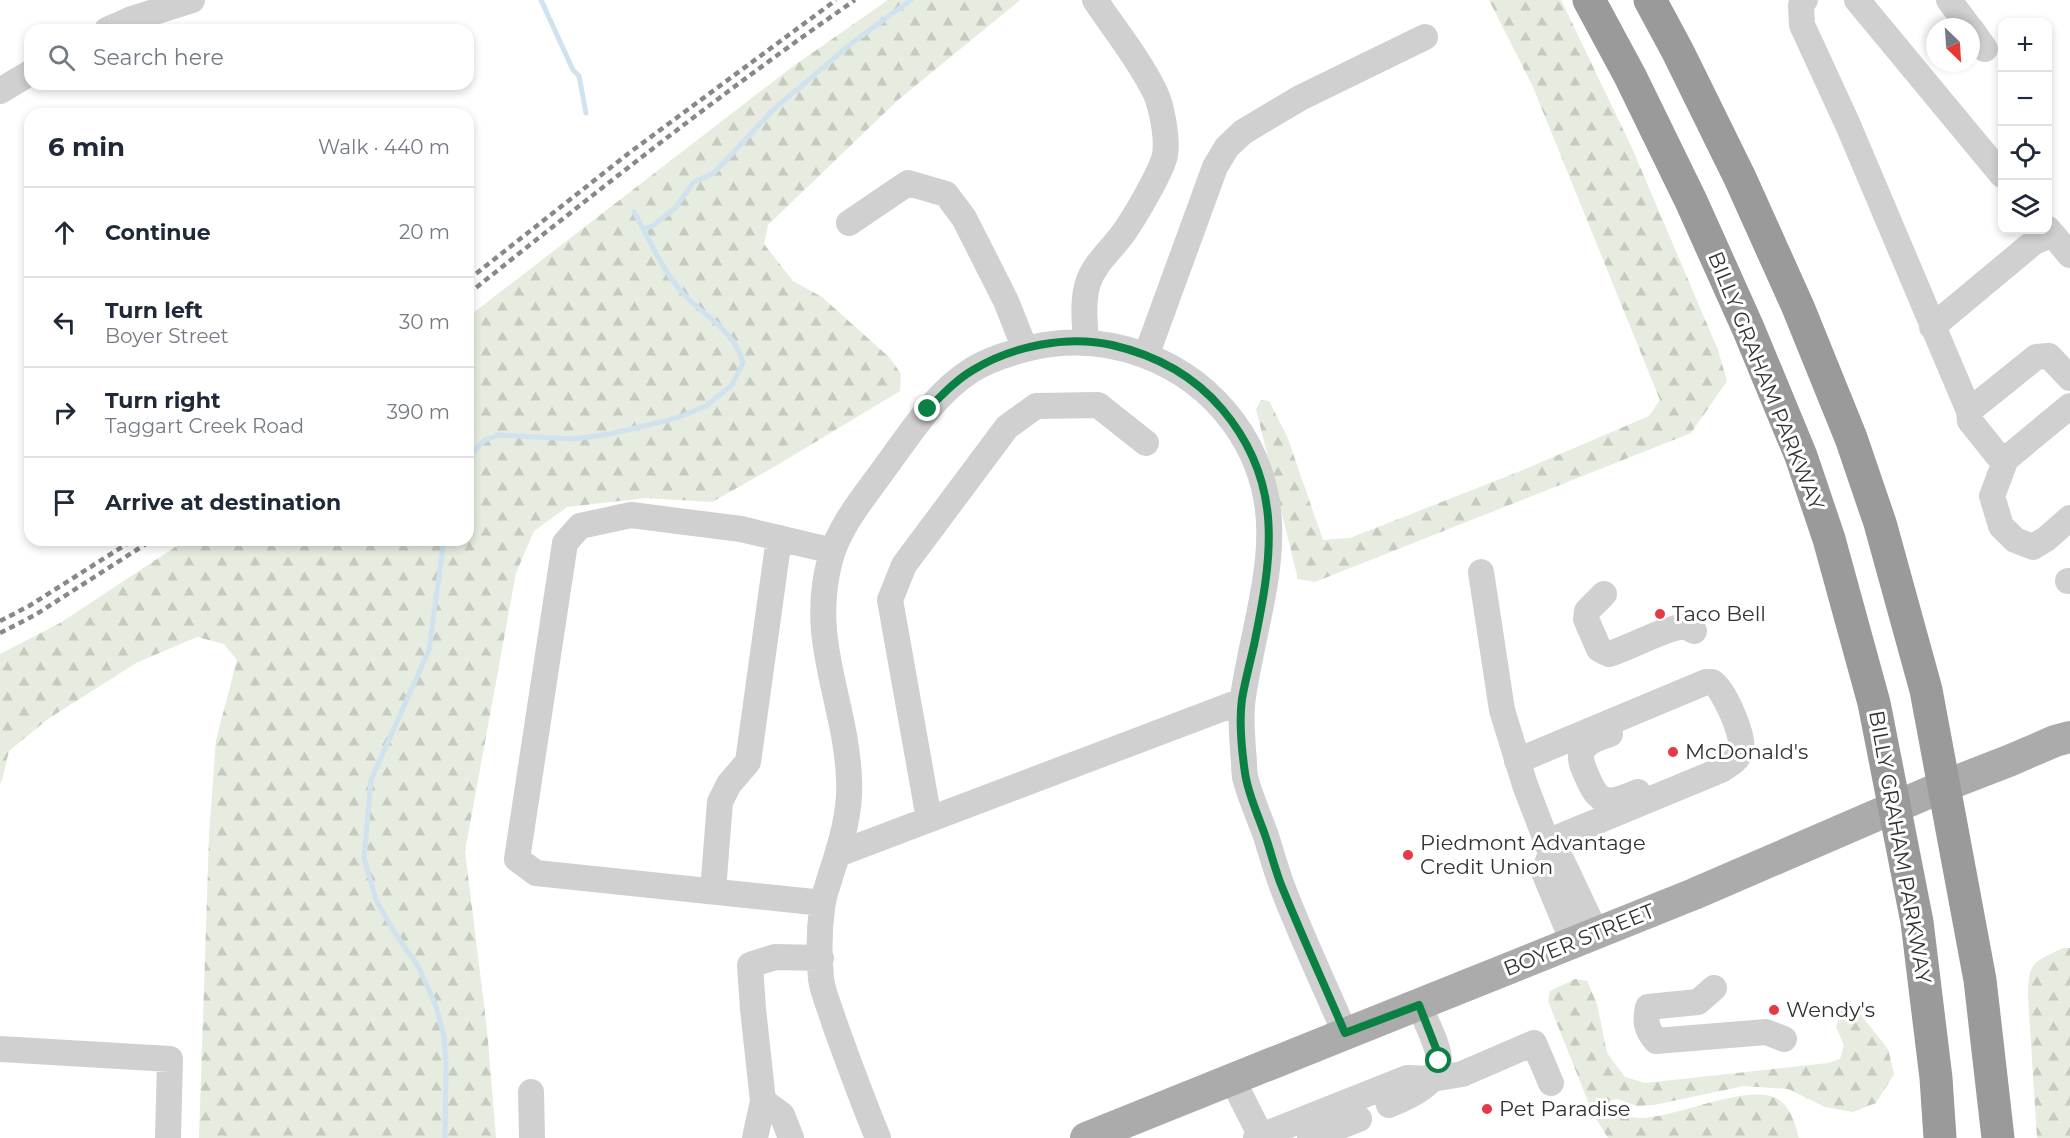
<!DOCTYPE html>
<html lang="en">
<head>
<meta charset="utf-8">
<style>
  :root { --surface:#fff; --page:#f2f2f3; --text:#1f2937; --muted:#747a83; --line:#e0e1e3 }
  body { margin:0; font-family:Montserrat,sans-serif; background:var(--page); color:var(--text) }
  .controls { position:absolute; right:18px; top:18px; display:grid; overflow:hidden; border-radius:12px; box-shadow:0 3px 9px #0003 }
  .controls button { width:54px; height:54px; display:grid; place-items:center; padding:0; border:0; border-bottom:2px solid var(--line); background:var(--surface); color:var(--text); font:30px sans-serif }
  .compass { position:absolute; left:1926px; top:18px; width:54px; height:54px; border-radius:50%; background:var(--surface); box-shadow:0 3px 9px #0003; rotate:155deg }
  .stop { position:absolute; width:18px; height:18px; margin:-14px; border:4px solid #0b8043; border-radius:50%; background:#fff }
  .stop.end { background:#0b8043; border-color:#fff; box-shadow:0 2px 6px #0008 }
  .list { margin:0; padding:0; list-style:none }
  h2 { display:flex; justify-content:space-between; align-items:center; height:78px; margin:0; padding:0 24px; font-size:26px }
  h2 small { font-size:20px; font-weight:400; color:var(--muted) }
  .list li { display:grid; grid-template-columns:39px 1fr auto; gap:18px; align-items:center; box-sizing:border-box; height:90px; padding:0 24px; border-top:2px solid var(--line) }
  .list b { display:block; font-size:22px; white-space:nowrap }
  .list p { margin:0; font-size:20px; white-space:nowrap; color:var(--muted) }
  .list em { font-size:20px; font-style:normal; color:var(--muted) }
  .icon { flex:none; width:33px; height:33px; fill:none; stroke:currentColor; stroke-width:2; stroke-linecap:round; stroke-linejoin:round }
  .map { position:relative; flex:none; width:2070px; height:1138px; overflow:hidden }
  .search { position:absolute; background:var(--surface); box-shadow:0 3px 9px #0003; left:24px; top:24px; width:450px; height:66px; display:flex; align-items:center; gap:15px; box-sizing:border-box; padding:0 21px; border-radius:18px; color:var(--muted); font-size:22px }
  .panel { position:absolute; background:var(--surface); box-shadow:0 3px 9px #0003; left:24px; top:108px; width:450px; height:438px; border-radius:18px }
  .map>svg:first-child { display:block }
  .forest { fill:url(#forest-firs) }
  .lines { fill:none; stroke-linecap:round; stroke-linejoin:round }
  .stream { stroke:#cfe2ee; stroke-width:5 }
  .minor { stroke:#d0d0d0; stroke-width:26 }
  .major { stroke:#ababab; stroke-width:32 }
  .highway { stroke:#9a9a9a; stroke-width:33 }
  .rail { stroke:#888; stroke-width:4.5; stroke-dasharray:6 4.5; stroke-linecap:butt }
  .route { stroke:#0b8043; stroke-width:8 }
  .poi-dot { fill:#e63946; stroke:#fff; stroke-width:2 }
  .labels { text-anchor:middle; stroke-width:6; stroke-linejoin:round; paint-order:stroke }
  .street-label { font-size:21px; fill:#333; stroke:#fff }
  .poi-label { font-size:21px; fill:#333; stroke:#fff; text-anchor:start }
</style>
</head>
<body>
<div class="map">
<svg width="2070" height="1138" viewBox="0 0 2070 1138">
  <defs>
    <pattern id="forest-firs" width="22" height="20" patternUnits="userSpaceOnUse" patternTransform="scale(1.5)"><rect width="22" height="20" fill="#e6ecdf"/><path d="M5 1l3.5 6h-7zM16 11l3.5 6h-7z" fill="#c6cbc0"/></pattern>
  </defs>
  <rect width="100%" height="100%" fill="#fff"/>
  <path class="forest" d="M888 0H1020L898 100 768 225 764 244 793 281 822 297 890 358 901 374 900 391 774 467 712 502 646 498 567 507 534 531 516 573 465 851 487 1029 496 1138H199L209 836 216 740 237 660 224 644 197 637 136 663 48 719 9 751 2 780 0 784V654L60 623 186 540H468V317L792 67Z
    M1489 0H1561L1632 148 1718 350 1727 381 1691 433 1315 582 1298 579 1256 409 1261 400 1269 401 1287 436 1323 540 1350 538 1523 470 1649 416 1660 400 1533 87Z
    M2063 948H2070V1138H2037L2028 997C2028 962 2033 962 2063 948Z
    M1575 979 1587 981 1597 1004 1607 1053 1625 1077 1645 1083 1828 1063 1840 1059 1844 1045 1836 1027 1843 1006 1857 1010 1888 1049 1894 1074 1876 1103 1853 1112 1825 1107 1788 1089 1744 1086 1654 1105 1637 1106 1617 1099 1609 1101C1614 1108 1622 1115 1631 1117 1665 1126 1757 1074 1784 1104 1792 1113 1796 1127 1799 1138H1608L1593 1114 1548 1001 1550 991Z"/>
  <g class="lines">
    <path class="stream" d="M541 0 573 70 579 76 586 113
      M644 229 654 225 676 207 694 182 714 173 773 110 852 43 911 0
      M468 457 485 440 498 435 574 439 610 434 677 418 706 406 732 385 743 363C732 326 704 318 681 291 661 268 649 238 634 212
      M444 540 429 650 371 780 364 858 376 900 395 933 419 968 436 1006 444 1037 446 1064 445 1138"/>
    <path class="minor" d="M1805 0 1801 5 1802 25 1848 125 1969 411
      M1857 0 2002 175
      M1949 0 1969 27
      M1971 29 1985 49
      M107 30 132 19 192 0
      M0 91 30 73
      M849 223 908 183 946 194 964 218 1006 301 1025 349
      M2048 229 2070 255
      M1932 327 2034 242 2052 234
      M1086 342C1085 324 1082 301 1088 283 1094 264 1110 251 1122 235 1135 217 1157 179 1164 159 1169 143 1162 107 1155 92 1139 59 1115 30 1095 0
      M1146 356 1215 167 1227 147 1243 132 1300 98 1425 37
      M2070 378 2049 356 2036 357 1969 411 1970 421 1998 456 2006 459 2070 406
      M2006 459 1992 496 2001 526 2015 540 2033 547 2046 539 2070 518
      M1481 572 1502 710 1525 785 1551 853 1562 861 1596 933
      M2068 581H2070
      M1604 594 1587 611 1586 619 1599 649 1609 654C1627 649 1671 625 1685 627 1689 628 1691 629 1694 631
      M1610 734C1600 737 1587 741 1582 751 1579 759 1583 767 1586 774 1599 806 1608 805 1638 792
      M1517 761 1706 682H1712C1724 689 1745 737 1741 751 1738 760 1729 765 1721 770L1547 842
      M929 819 890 600 904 565 1007 427 1036 406 1098 405 1146 443
      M1551 853 1544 872 1573 942
      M838 854 1242 701
      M713 891 720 802 729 784 748 762 779 538
      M823 903 536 873 517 859 565 543 580 526 631 515 741 529 833 551
      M1714 988 1698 1002 1648 1007C1645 1022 1646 1029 1656 1041L1766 1032 1784 1039
      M0 1049 170 1059 168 1138
      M1232 1079 1262 1138
      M531 1092 532 1138
      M763 1101 782 1115 791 1138
      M1389 1105C1408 1097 1440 1084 1439 1059 1438 1044 1425 1020 1419 1005
      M755 1138 763 1101 753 1009 750 965 775 957 821 958
      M878 1138C862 1099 848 1061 834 1022 830 1008 823 994 821 979 819 957 819 931 822 908 823 897 828 885 831 874 841 844 851 811 849 779 846 701 808 641 830 560 839 526 864 497 884 469 910 434 934 394 972 370 989 359 1010 353 1030 348 1107 330 1187 359 1234 423 1299 513 1257 601 1243 697 1240 714 1242 733 1243 750 1244 759 1244 768 1245 777 1250 797 1259 816 1266 836 1271 852 1276 870 1282 886 1301 936 1324 984 1345 1033
      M1256 1138 1407 1078 1432 1079 1462 1074 1534 1043 1551 1083
      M1310 1138 1359 1119"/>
    <path class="major" d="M1086 1138 1694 894 1944 786 2011 760 2055 741 2070 737"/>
    <path class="highway" d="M1589 0 1630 76 1691 201 1748 328 1801 456 1829 539 1874 703 1917 922 1936 1078 1940 1138
      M1650 0 1678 52 1740 178 1798 307 1851 438 1880 523 1926 690 1980 980 1998 1138"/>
    <path class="rail" d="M468 280 629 153 836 0
      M468 294C595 193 722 92 855 0
      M0 621 29 606 133 540
      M0 633 35 615 152 540"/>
  </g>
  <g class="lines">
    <path class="route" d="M928 409C942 395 956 380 973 370 1012 346 1067 335 1112 345 1155 355 1194 376 1222 409 1285 483 1272 558 1254 645 1250 663 1245 681 1242 699 1239 720 1242 752 1245 773 1248 794 1258 815 1265 835 1271 852 1275 870 1282 887 1302 936 1324 984 1345 1033L1419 1005 1437 1051 1439 1061"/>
  </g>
  <g class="poi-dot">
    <circle cx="1660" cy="614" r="6"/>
    <circle cx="1673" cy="752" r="6"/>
    <circle cx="1408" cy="855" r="6"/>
    <circle cx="1774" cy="1010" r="6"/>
    <circle cx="1487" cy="1109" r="6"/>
  </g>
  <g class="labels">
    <g class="street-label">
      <text transform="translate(1766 381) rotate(68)" y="7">BILLY GRAHAM PARKWAY</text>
      <text transform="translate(1900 847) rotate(80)" y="7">BILLY GRAHAM PARKWAY</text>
      <text transform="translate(1579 940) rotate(-22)" y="7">BOYER STREET</text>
    </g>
    <g class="poi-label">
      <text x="1672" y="621">Taco Bell</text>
      <text x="1685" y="759">McDonald's</text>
      <text x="1420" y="850">Piedmont Advantage<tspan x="1420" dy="24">Credit Union</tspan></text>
      <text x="1786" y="1017">Wendy's</text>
      <text x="1499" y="1116">Pet Paradise</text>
    </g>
  </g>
</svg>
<div class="controls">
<button>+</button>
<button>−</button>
<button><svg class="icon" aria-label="locate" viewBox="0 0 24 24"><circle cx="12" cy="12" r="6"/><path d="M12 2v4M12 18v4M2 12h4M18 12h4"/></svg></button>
<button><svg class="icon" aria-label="layers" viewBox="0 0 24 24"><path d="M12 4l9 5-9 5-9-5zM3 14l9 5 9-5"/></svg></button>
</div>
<svg class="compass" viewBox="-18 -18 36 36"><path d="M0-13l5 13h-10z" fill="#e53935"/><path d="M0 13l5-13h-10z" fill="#747a83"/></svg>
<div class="stop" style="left:1439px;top:1061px"></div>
<div class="stop end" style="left:928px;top:409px"></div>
<div class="search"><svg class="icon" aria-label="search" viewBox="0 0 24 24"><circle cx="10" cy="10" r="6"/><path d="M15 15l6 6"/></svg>Search here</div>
<section class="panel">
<h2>6 min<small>Walk · 440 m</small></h2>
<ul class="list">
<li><svg class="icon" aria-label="ahead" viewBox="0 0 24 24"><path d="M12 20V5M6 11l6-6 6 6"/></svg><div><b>Continue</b></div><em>20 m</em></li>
<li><svg class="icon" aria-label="left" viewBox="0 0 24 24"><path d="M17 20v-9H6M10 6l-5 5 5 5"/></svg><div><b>Turn left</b><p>Boyer Street</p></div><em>30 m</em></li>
<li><svg class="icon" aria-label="right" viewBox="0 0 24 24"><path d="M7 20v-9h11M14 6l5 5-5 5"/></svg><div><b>Turn right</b><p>Taggart Creek Road</p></div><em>390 m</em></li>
<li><svg class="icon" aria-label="arrive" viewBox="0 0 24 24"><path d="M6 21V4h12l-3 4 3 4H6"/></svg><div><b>Arrive at destination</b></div></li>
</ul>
</section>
</div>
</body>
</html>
